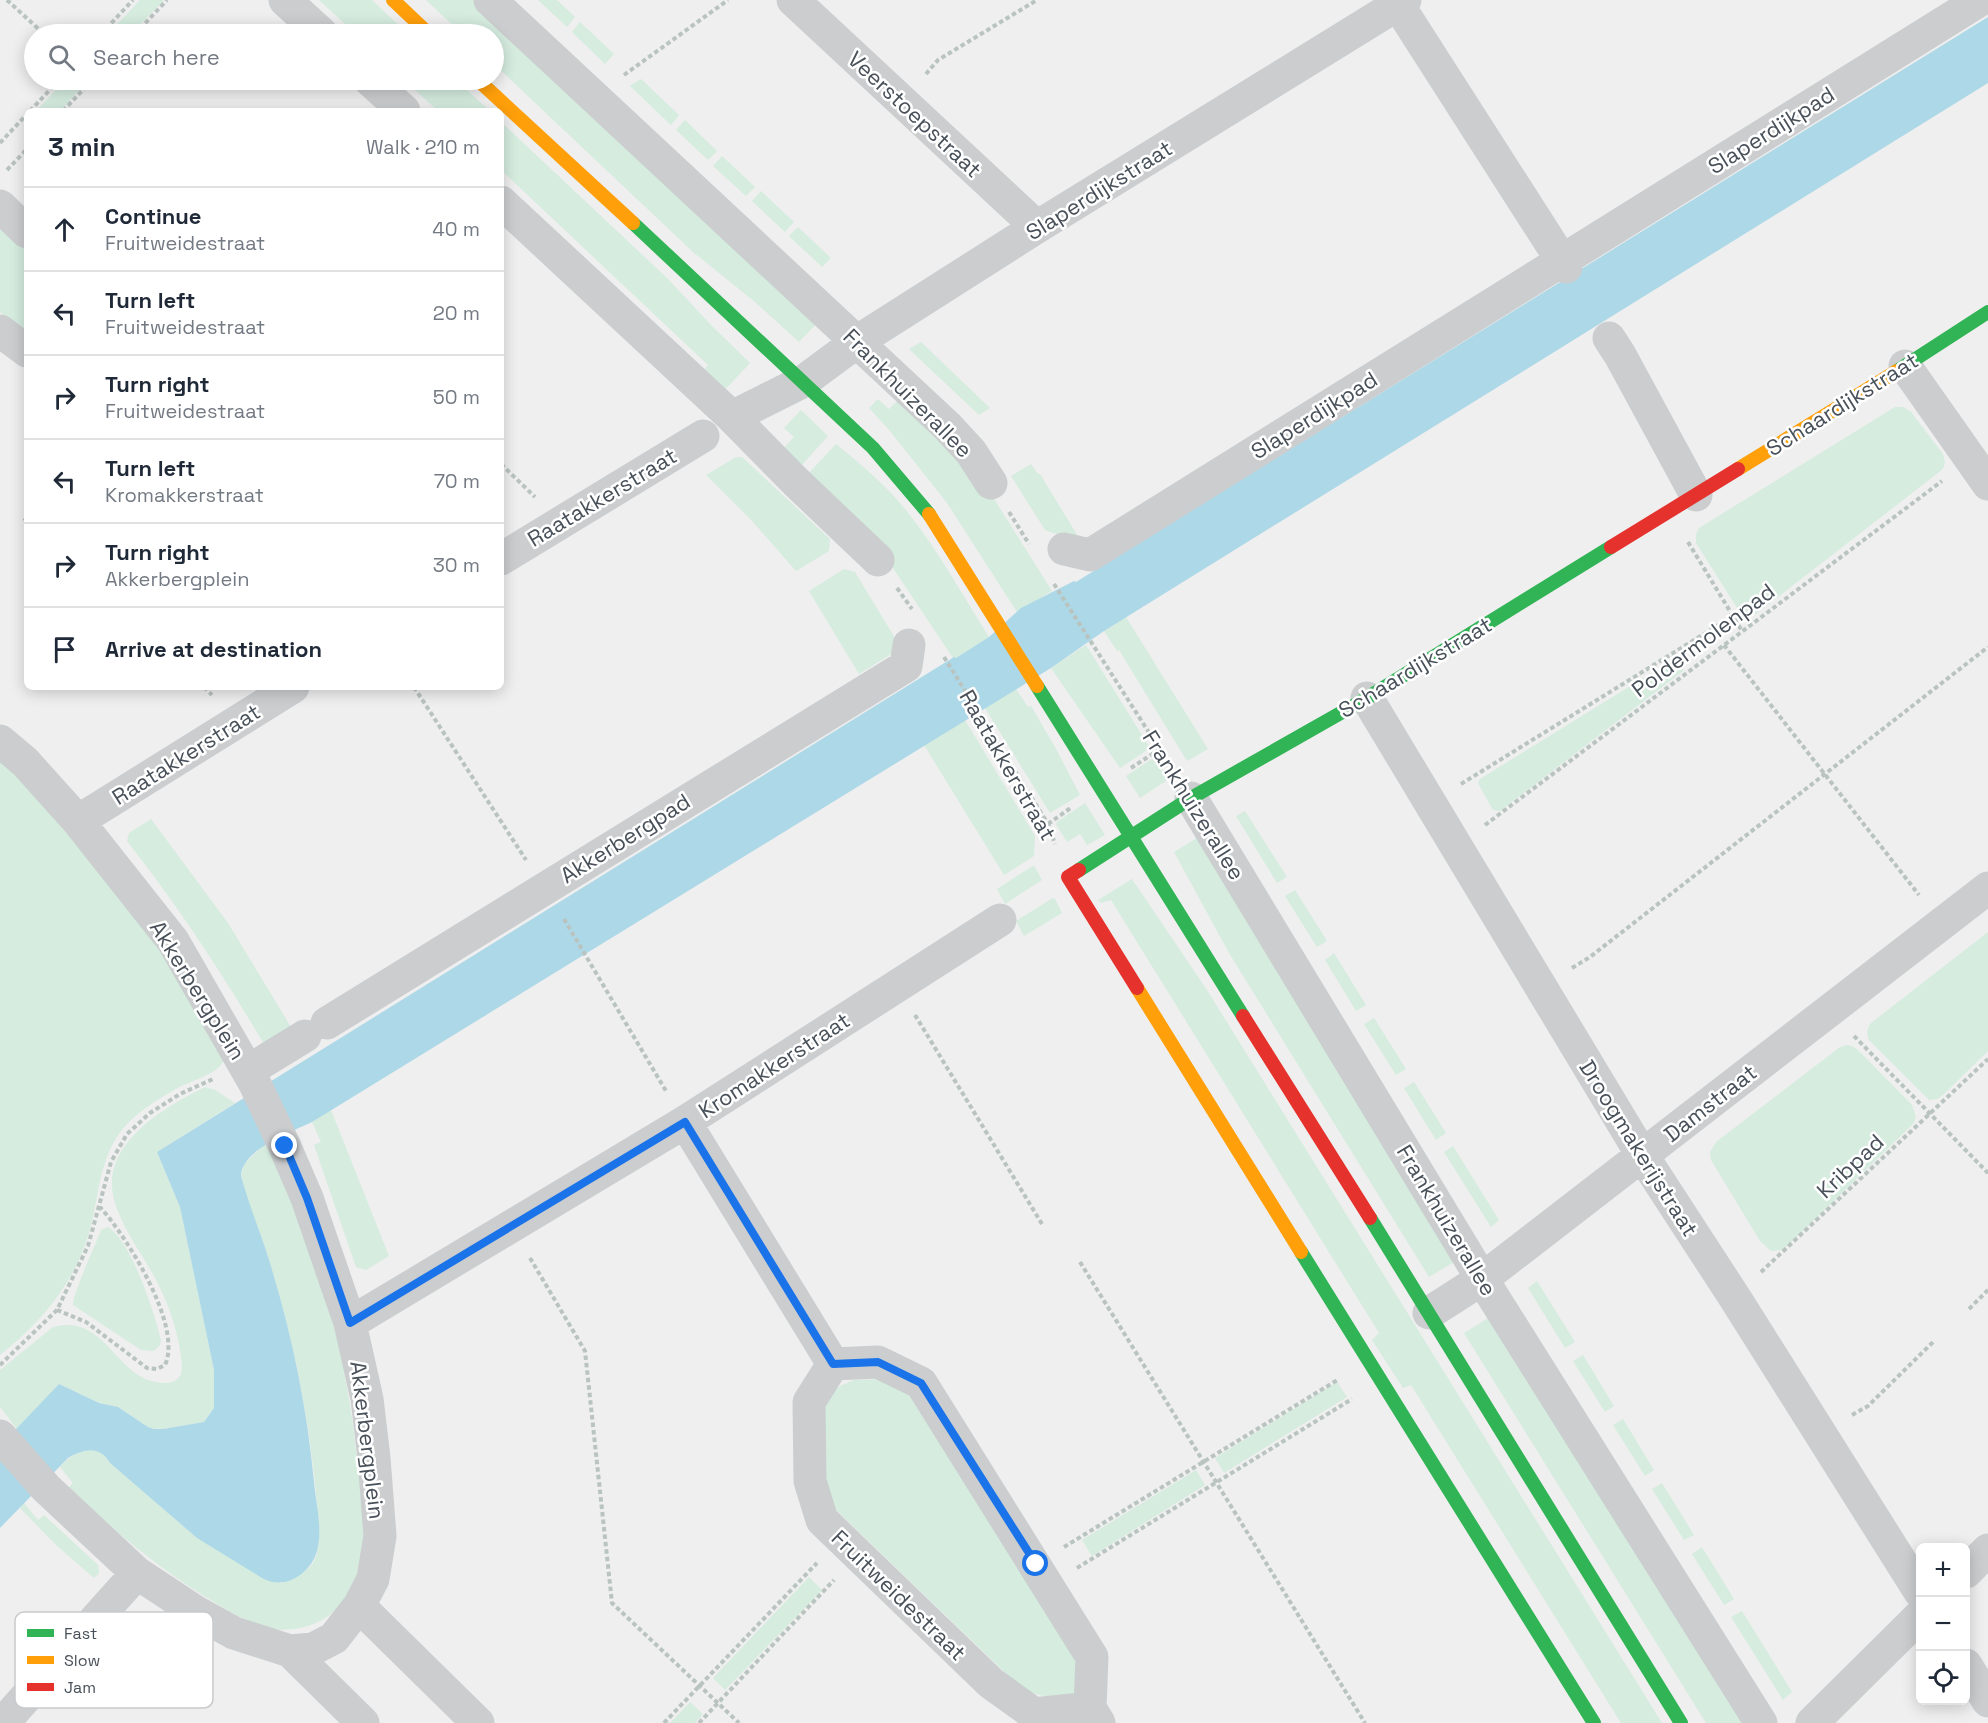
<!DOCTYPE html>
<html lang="en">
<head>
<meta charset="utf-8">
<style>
  :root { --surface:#fff; --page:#f6f6f7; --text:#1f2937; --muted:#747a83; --line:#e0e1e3 }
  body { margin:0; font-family:"Space Grotesk",sans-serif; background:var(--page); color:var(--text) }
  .controls { position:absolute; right:18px; bottom:18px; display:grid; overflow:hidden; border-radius:9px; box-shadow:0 3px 15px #0003 }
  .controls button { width:54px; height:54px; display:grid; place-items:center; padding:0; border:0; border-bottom:2px solid var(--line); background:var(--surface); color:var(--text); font:30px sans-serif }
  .stop { position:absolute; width:18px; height:18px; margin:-14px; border:4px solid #1a73e8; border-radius:50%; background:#fff }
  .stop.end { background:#1a73e8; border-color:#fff; box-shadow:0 2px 6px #0008 }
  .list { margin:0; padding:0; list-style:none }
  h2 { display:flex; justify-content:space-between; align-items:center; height:78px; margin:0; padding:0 24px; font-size:26px }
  h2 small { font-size:20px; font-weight:400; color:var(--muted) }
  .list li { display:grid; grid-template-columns:39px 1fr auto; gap:18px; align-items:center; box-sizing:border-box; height:84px; padding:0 24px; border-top:2px solid var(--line) }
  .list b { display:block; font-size:22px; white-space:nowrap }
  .list p { margin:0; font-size:20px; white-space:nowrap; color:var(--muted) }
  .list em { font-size:20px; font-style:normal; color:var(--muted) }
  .icon { flex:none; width:33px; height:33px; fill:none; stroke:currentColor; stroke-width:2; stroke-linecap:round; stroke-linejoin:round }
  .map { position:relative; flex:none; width:1988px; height:1723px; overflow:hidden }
  .search { position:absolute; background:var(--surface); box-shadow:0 3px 15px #0003; left:24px; top:24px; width:480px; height:66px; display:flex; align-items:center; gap:15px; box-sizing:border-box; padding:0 21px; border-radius:33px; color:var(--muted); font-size:22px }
  .panel { position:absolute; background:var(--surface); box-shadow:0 3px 15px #0003; left:24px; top:108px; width:480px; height:582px; border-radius:9px }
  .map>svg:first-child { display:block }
  .green { fill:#d5ecdf }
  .water { fill:#add8e7 }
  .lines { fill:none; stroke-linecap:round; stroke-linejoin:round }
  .path { stroke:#b9c3c0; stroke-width:4; stroke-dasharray:4.5 3; stroke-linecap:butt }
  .street { stroke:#cbcdcf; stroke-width:33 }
  .fast { stroke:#30b455; stroke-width:14 }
  .slow { stroke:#ff9f0a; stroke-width:14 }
  .jam { stroke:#e5322d; stroke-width:14 }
  .route { stroke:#1a73e8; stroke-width:8 }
  .labels { text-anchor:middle; stroke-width:5; stroke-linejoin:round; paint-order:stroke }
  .street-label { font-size:22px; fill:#485059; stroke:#fff }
  .key { fill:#fff; stroke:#c8cacd; stroke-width:1.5 }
  .key-label { font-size:16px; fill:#485059 }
</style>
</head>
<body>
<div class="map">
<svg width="1988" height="1723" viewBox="0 0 1988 1723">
  <rect width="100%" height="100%" fill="#efefef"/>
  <path class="green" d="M140 0H164L131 34H108Z
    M319 0H372L408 34H356Z
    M426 0H477L819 321 799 342 755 302 693 252 494 64V34H462Z
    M538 0H557L575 17 567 27Z
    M580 22 614 54 605 64 572 32Z
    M641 79 679 115 671 125 630 86Z
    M65 80H75L83 86 60 111H36Z
    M404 80H456L490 111H438Z
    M685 120 717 151 708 160 676 130Z
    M501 122 667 278 713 327 750 363 722 393 703 372 708 365 501 170Z
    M722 156 755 187 746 196 713 166Z
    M761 191 794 222 785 232 752 201Z
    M0 224 27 250V337L0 312Z
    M798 227 831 258 822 267 789 236Z
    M921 342 990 408 979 415 909 349Z
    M900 398 986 486 1052 591 1017 612 947 503 890 431 869 408 878 399 889 409Z
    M1895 407H1903L1911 412 1943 454 1945 463 1943 469 1756 614 1747 616 1741 614 1696 543V534L1699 528Z
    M801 410 828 436 802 465 783 449 794 437 784 428Z
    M836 444C862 465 888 487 909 514 939 552 963 596 989 637L955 659 953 658 891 565 809 473Z
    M736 457H742L830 539 829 551 796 571 753 522 706 475Z
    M1031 464 1038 474H1040L1079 538 1062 536 1045 530 1011 476Z
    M844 569 855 572 901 648 859 674 809 591Z
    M1126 617 1208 749 1187 761 1119 650 1117 651 1104 631Z
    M1086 645 1150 748 1120 768 1051 668Z
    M1674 659 1681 661 1684 665 1683 671 1500 811 1493 810 1478 783 1480 779Z
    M1016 689 1028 707 1031 706 1055 747 1080 795 1050 813 985 708Z
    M965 720 1035 836 1034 856 1004 875 924 745Z
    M0 757 36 794 159 946 225 1058C219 1075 191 1080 176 1089 156 1100 135 1113 121 1131 100 1159 99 1193 91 1226 77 1280 43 1321 0 1355Z
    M1155 757 1169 779 1140 798 1126 776Z
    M1085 803 1105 835 1087 845 1080 834 1067 842 1056 824 1057 822Z
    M1245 811 1287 877 1277 883 1236 816Z
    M151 819 228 923 291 1027 264 1044C222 973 178 906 127 841L129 833Z
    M1200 836 1461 1258 1429 1277 1229 953 1174 852Z
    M1033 866 1035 867 1042 880 1005 904 997 889Z
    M1132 879 1207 990 1662 1723H1621L1411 1385 1403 1388 1372 1340 1379 1333 1111 900 1101 903 1098 900Z
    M1295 890 1327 941 1317 947 1285 896Z
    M1053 898 1055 899 1062 913 1024 936 1016 921Z
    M1988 932V1051L1943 1095 1937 1099 1929 1100 1869 1040C1866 1034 1867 1028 1871 1023Z
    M1334 953 1366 1005 1356 1011 1325 960Z
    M1374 1018 1406 1069 1396 1075 1364 1024Z
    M1846 1045 1852 1046 1858 1050 1912 1105 1916 1117 1913 1124 1786 1247 1781 1250 1771 1251 1760 1241 1711 1160 1710 1152 1716 1142 1840 1047Z
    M1414 1082 1446 1133 1436 1140 1404 1088Z
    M205 1087 215 1090 235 1103 157 1152 180 1207 214 1370V1408L204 1422 163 1429H154L148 1427 118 1407 99 1403 59 1384 17 1429 0 1407V1370L53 1327C104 1313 115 1375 156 1382 162 1383 169 1384 174 1381 184 1377 182 1366 181 1357 177 1324 164 1292 147 1264 135 1244 122 1225 115 1203 97 1146 163 1108 205 1087Z
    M331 1110 389 1256 366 1270 356 1267 314 1145 321 1142 312 1122Z
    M265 1144 278 1168 282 1167C298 1214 316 1261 329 1309 344 1360 352 1413 358 1465 361 1490 366 1517 364 1542 363 1567 355 1588 338 1607 323 1625 295 1632 272 1629 254 1626 238 1616 222 1607 166 1574 115 1533 69 1487L73 1483 60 1467C74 1451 96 1440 110 1463L197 1538 281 1583C295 1577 311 1572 316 1556 323 1533 317 1507 315 1483 307 1408 292 1336 270 1263 261 1234 248 1206 241 1176L244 1164Z
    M1453 1146 1499 1220 1491 1227 1444 1152Z
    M108 1227C132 1242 154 1312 161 1340L160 1345 154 1351 141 1350 73 1305C72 1295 96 1244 101 1230Z
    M1537 1281 1575 1342 1565 1348 1528 1288Z
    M1495 1314 1748 1723H1706L1464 1333Z
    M1583 1355 1614 1406 1605 1412 1573 1361Z
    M887 1379 907 1388 1082 1666 1083 1675 1074 1694C1049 1697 1041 1699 1019 1686L836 1510 827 1495 822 1411 834 1391 840 1386 854 1380Z
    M1337 1382 1347 1397 1224 1473 1215 1458Z
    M1623 1419 1654 1470 1645 1476 1613 1425Z
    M1196 1470 1205 1485 1092 1556 1082 1540Z
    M1662 1483 1694 1535 1684 1540 1652 1489Z
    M24 1503 38 1520 44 1515 98 1565 99 1573 94 1578 56 1545 20 1508Z
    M1702 1547 1734 1599 1724 1605 1692 1554Z
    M809 1577 822 1590 725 1690 713 1678Z
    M1742 1611 1792 1692 1783 1700 1731 1617Z
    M690 1702 703 1714 695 1723H670Z"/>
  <path class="water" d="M1988 17V83L1104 631 1051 668 312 1122C291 1132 241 1150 241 1176 249 1205 261 1234 270 1263 292 1335 307 1407 314 1482 317 1513 330 1554 300 1575 288 1584 275 1585 262 1578L197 1538 110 1463C99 1445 84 1449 68 1458L0 1528V1446L59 1384 99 1403 118 1407 148 1427 154 1429H163L204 1422 214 1408V1370L180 1207 157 1152 954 657 956 658 989 637 1021 608 1074 581 1076 582Z"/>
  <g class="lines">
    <path class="path" d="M7 0 44 34
      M101 34 133 0
      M135 34 167 0
      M926 74 938 60 1037 0
      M624 75 728 0
      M30 111 59 80
      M63 111 92 80
      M0 143 27 114
      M7 170 27 149
      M501 464 535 497
      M1009 512 1029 544
      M24 518 27 521
      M1688 542 1742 631
      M1054 584 1171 767
      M897 588 912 609
      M1724 645 1919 895
      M944 657 1048 824 1055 844
      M204 687 212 695
      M414 687 526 860
      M1131 768 1160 749
      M1461 784 1733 616
      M1048 824 1072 807
      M1485 825 1942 481
      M564 919 666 1091
      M1572 968 1590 957 1988 647
      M915 1015 1042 1224
      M1854 1036 1988 1173
      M530 1258 585 1351 612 1603 739 1723
      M1080 1262 1365 1723
      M1761 1272 1988 1059
      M1969 1309 1988 1290
      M57 1310 86 1322 147 1368 157 1369 165 1365C183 1326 127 1237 100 1207
      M0 1365 57 1310 88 1246 111 1162 127 1134 150 1113 180 1094 213 1079
      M1852 1415 1868 1406 1933 1342
      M1064 1547 1339 1379
      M1077 1568 1352 1399
      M664 1723 817 1563
      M699 1723 834 1580"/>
    <path class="street" d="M285 0 322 34
      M490 0 947 426 971 452 991 483
      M793 0 1037 227
      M1395 0 1566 267
      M370 80 404 111
      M501 202 732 417 796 482 878 560
      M0 206 27 232
      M0 331 27 351
      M1609 338 1620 355 1696 495
      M1905 366 1988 484
      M732 417 804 381 858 341 1037 227 1405 0
      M1064 549 1090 555 1980 0
      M501 559 703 436
      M1367 698 1642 1155 1735 1298 1920 1592
      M0 741 25 762 78 821 173 941 254 1082 285 1147 307 1198 350 1323 367 1399 374 1458 380 1536 373 1579 359 1606 334 1638 313 1649 290 1651 234 1633 196 1612 137 1573 46 1488 0 1436
      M1191 798 1482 1279 1761 1723
      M78 821 293 687
      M327 1023 906 666 909 645
      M248 1071 305 1036
      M685 1122 833 1364
      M1429 1313 1482 1279 1988 888
      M350 1323 685 1122 1000 920
      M833 1364 809 1402 810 1481 822 1520 991 1683 1034 1714 1090 1708
      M833 1364 878 1362 921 1383 1092 1657 1090 1708 1099 1723
      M1966 1572 1988 1550
      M359 1606 478 1723
      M290 1651 363 1723
      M1966 1665 1988 1701
      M3 1723 137 1573
      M1812 1723 1920 1616"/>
    <path class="fast" d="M633 223 873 448 929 514
      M1897 371 1988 312
      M1037 686 1243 1016
      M1079 870 1191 798 1367 698 1611 547
      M1370 1218 1681 1723
      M1301 1252 1594 1723"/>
    <path class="slow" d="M393 0 429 34
      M478 80 633 223
      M1738 469 1897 371
      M929 514 1037 686
      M1137 988 1301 1252"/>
    <path class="jam" d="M1611 547 1738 469
      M1079 870 1068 877 1137 988
      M1243 1016 1370 1218"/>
  </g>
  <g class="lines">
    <path class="route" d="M285 1146 307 1198 350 1323 685 1122 833 1364 878 1362 921 1383 1036 1564"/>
  </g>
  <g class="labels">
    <g class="street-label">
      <text transform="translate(915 114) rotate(43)" y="8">Veerstoepstraat</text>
      <text transform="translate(1771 130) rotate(-32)" y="8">Slaperdijkpad</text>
      <text transform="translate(1099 190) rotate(-32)" y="8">Slaperdijkstraat</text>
      <text transform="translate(908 393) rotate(45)" y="8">Frankhuizerallee</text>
      <text transform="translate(1842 404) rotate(-32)" y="8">Schaardijkstraat</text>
      <text transform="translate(1314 415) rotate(-32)" y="8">Slaperdijkpad</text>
      <text transform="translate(602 497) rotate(-31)" y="8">Raatakkerstraat</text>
      <text transform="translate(1703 640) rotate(-37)" y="8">Poldermolenpad</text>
      <text transform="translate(1415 667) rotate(-31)" y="8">Schaardijkstraat</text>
      <text transform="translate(186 754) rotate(-32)" y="8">Raatakkerstraat</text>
      <text transform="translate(1008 765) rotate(60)" y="8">Raatakkerstraat</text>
      <text transform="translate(1194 805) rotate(58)" y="8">Frankhuizerallee</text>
      <text transform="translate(625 838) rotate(-32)" y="8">Akkerbergpad</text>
      <text transform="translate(198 990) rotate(58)" y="8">Akkerbergplein</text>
      <text transform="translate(774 1065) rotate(-33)" y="8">Kromakkerstraat</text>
      <text transform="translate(1710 1103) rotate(-38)" y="8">Damstraat</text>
      <text transform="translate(1639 1148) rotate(58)" y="8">Droogmakerijstraat</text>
      <text transform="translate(1850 1166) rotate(-43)" y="8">Kribpad</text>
      <text transform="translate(1447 1220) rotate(59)" y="8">Frankhuizerallee</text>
      <text transform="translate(368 1440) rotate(83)" y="8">Akkerbergplein</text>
      <text transform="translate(899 1595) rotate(44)" y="8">Fruitweidestraat</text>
    </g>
  </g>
  <rect x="15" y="1612" width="198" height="96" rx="9" class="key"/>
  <rect x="27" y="1629" width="27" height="8" fill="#30b455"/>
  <rect x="27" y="1656" width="27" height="8" fill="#ff9f0a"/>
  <rect x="27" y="1683" width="27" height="8" fill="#e5322d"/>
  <g class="key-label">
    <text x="64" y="1639">Fast</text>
    <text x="64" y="1666">Slow</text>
    <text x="64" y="1693">Jam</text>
  </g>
</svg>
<div class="controls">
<button>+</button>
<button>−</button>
<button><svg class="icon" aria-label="locate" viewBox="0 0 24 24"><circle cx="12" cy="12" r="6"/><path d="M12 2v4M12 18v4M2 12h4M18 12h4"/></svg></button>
</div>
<div class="stop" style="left:1036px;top:1564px"></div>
<div class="stop end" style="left:285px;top:1146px"></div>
<div class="search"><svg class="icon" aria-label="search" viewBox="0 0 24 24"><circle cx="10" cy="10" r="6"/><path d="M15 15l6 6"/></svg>Search here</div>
<section class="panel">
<h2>3 min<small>Walk · 210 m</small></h2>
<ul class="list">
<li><svg class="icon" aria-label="ahead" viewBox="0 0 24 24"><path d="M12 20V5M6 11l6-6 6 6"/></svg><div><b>Continue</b><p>Fruitweidestraat</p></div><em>40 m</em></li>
<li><svg class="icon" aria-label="left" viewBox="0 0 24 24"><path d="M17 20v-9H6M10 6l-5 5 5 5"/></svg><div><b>Turn left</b><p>Fruitweidestraat</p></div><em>20 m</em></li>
<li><svg class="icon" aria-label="right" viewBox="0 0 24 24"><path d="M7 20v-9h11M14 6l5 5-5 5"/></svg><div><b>Turn right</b><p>Fruitweidestraat</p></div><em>50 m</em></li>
<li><svg class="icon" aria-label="left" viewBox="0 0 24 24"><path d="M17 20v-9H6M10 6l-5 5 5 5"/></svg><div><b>Turn left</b><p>Kromakkerstraat</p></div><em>70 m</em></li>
<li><svg class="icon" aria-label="right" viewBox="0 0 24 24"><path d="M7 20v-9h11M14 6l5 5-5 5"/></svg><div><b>Turn right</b><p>Akkerbergplein</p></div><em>30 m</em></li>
<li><svg class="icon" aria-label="arrive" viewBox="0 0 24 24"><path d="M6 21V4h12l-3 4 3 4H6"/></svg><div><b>Arrive at destination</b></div></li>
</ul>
</section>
</div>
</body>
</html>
